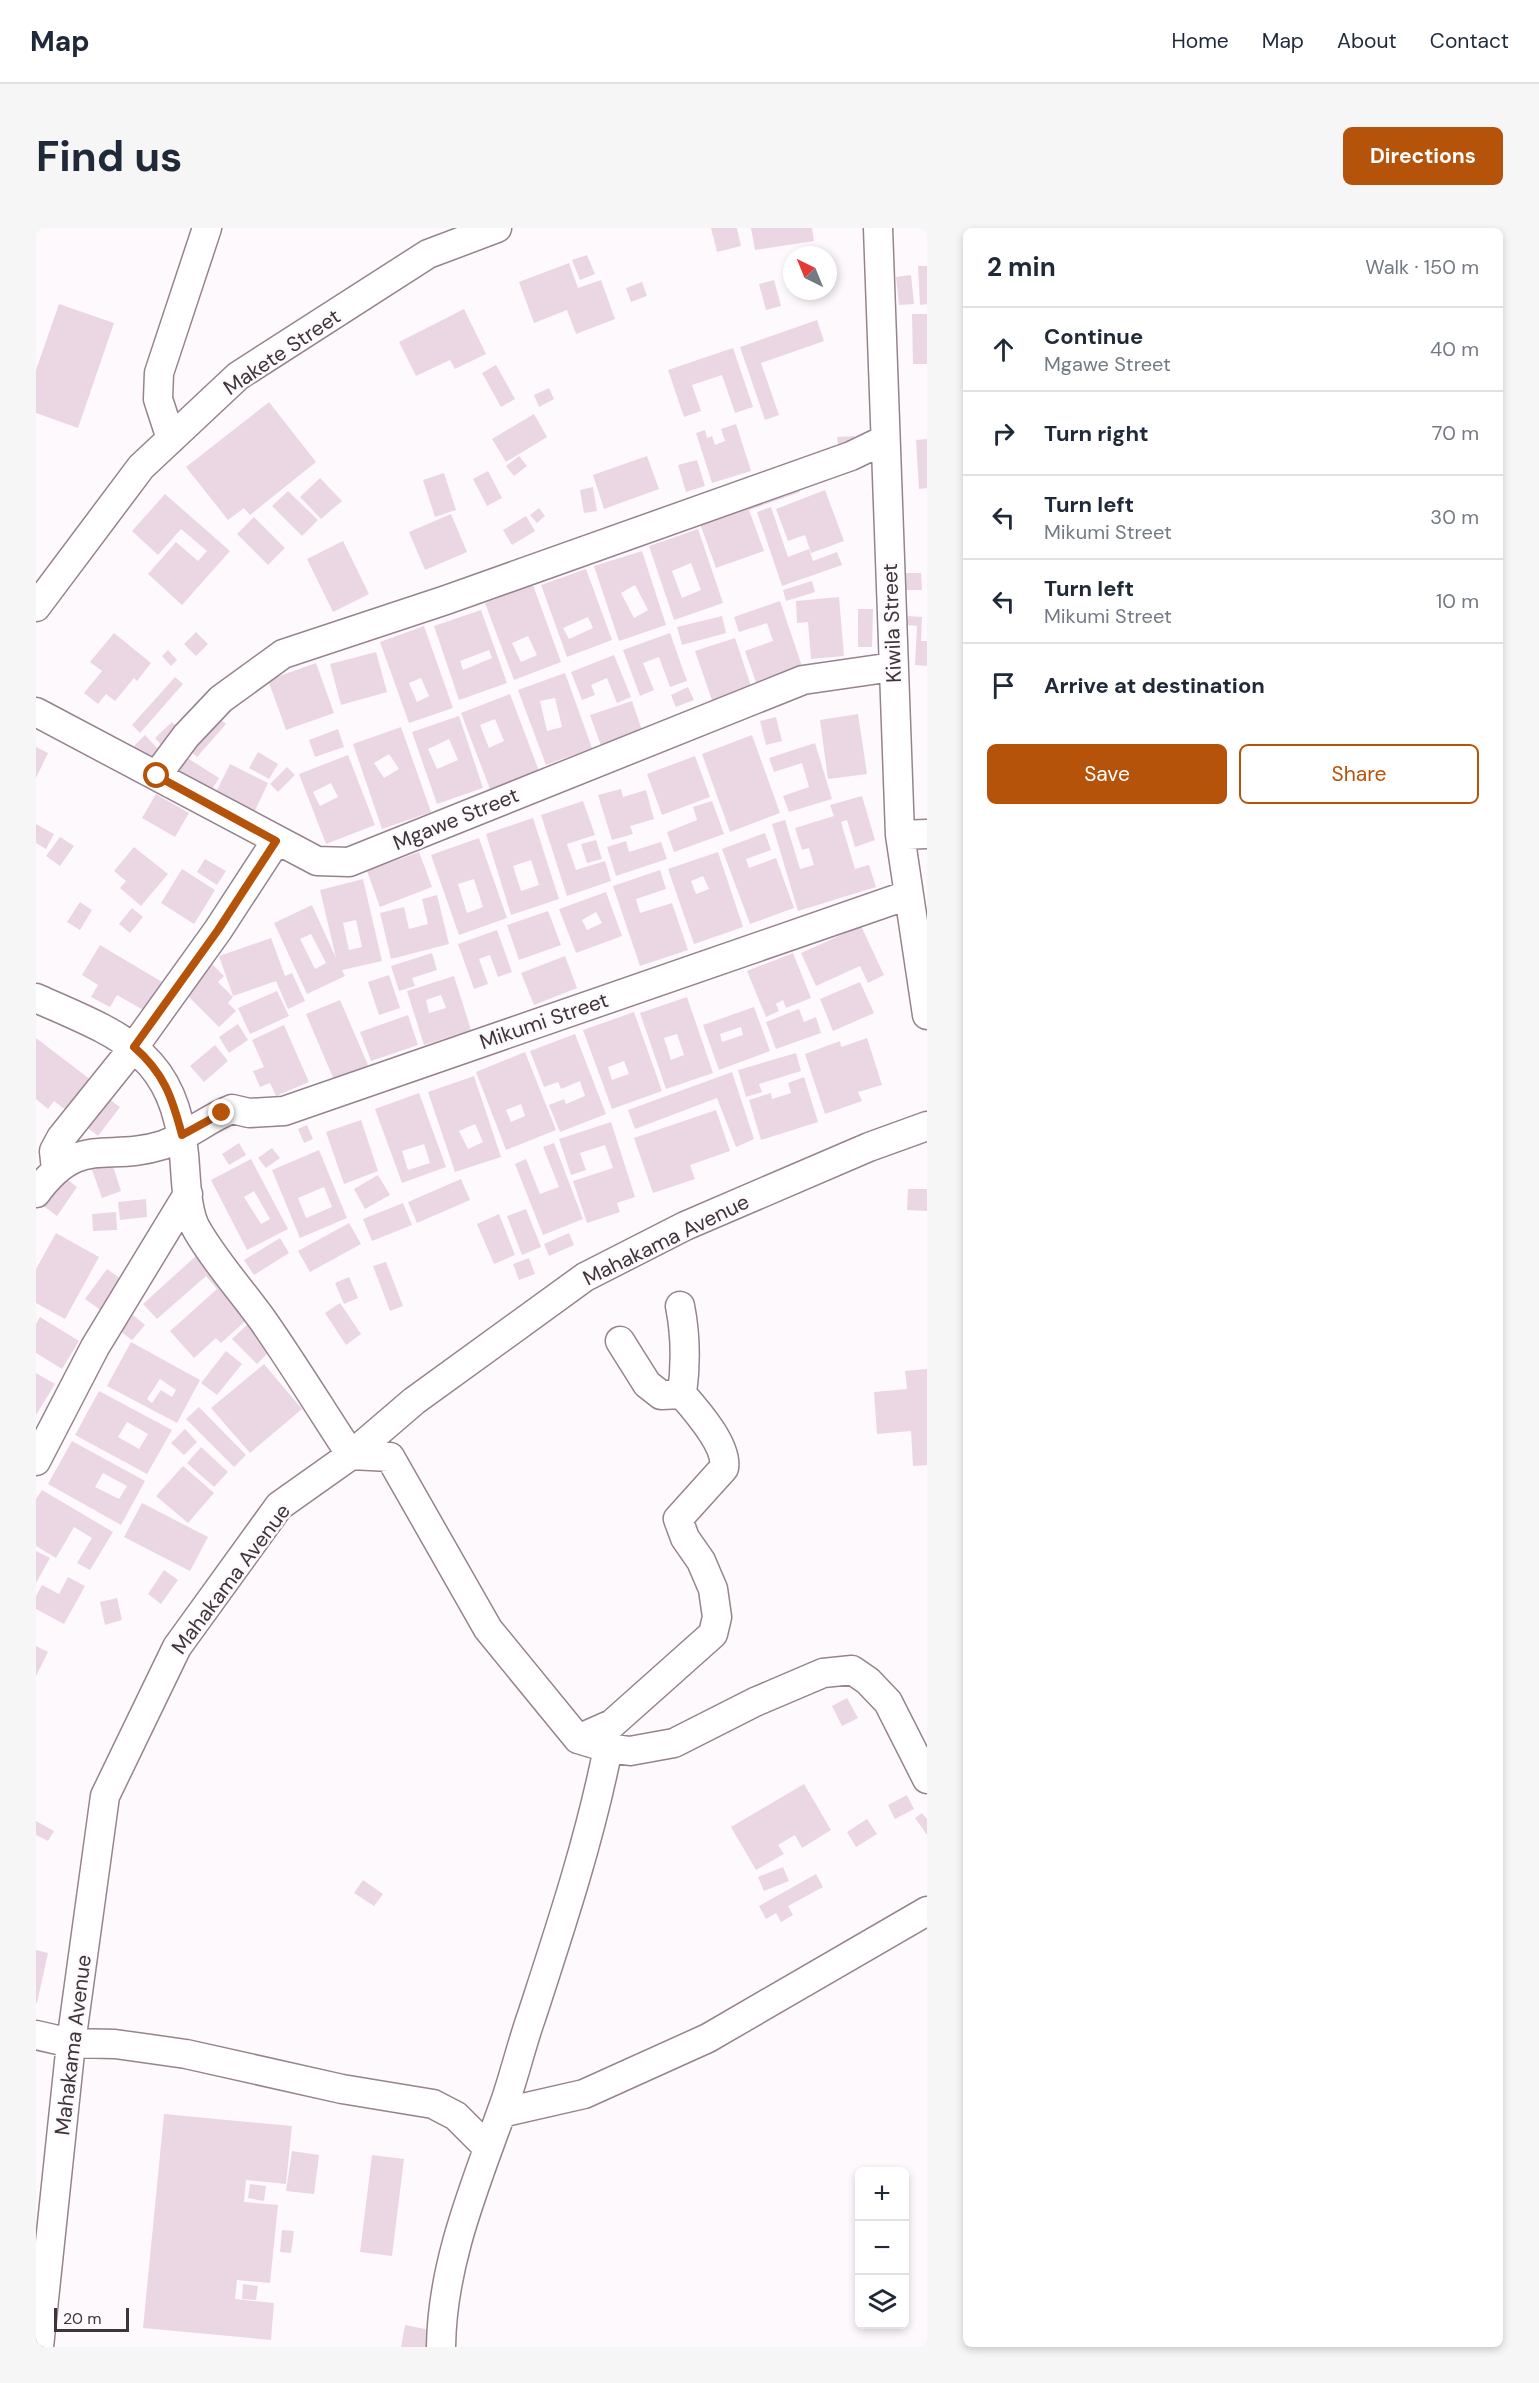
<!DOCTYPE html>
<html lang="en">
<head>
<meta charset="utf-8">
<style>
  :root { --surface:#fff; --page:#f6f6f7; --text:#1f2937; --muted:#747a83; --line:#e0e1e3; --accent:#b45309 }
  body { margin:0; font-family:"DM Sans",sans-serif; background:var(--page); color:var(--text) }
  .controls { position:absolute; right:18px; bottom:18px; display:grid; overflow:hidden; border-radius:9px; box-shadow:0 3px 9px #0003 }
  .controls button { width:54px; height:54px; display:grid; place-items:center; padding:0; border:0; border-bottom:2px solid var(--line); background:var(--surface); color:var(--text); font:30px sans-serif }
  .compass { position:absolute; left:747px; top:18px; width:54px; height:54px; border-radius:50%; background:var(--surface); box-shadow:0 3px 9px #0003; rotate:317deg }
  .scale { position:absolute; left:18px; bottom:15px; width:75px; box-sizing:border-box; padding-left:6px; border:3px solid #3d353a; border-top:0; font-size:16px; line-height:21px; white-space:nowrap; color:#3d353a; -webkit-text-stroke:4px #fef9fc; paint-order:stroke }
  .stop { position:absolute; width:18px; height:18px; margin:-14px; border:4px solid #b45309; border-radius:50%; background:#fff }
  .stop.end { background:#b45309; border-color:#fff; box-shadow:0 2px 6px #0008 }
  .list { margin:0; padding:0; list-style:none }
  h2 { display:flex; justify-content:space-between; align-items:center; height:78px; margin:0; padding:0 24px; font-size:26px }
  h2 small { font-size:20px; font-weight:400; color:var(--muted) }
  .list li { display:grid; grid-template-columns:39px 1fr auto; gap:18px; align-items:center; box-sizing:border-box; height:84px; padding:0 24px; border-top:2px solid var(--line) }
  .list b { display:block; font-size:22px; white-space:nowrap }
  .list p { margin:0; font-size:20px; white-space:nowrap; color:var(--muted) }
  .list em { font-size:20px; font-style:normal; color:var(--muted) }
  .actions { display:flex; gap:12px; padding:18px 24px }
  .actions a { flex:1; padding:14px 0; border:2px solid var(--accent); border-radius:9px; text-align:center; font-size:21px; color:var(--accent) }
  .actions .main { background:var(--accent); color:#fff }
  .icon { flex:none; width:33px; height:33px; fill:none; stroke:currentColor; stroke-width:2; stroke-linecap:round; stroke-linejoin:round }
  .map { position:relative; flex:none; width:891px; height:2119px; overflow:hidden; border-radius:9px }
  header { display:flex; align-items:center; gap:36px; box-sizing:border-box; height:84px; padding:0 30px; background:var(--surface); border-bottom:2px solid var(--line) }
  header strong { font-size:28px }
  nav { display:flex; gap:33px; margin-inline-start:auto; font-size:21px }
  .intro { display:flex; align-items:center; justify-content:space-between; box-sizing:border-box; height:144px; padding:0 36px }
  h1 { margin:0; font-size:42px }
  .button { padding:15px 27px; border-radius:9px; background:var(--accent); color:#fff; font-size:21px; font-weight:700 }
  main { display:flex; gap:36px; padding:0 36px }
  aside { flex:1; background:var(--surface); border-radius:9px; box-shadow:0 3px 9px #0003 }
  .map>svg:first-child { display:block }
  .building { fill:#ebd7e3; fill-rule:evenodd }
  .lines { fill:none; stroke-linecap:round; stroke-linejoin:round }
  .minor-casing { stroke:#96838e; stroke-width:31 }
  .minor { stroke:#fff; stroke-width:28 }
  .route { stroke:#b45309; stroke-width:8 }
  .labels { text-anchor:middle; stroke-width:5; stroke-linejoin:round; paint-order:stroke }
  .street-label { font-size:21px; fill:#3d353a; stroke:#fef9fc }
</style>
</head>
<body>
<header>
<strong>Map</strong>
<nav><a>Home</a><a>Map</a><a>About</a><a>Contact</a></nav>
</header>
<div class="intro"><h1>Find us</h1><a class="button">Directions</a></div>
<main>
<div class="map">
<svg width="891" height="2119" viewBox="0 0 891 2119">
  <rect width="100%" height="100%" fill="#fef9fc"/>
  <path class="building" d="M675 0H701L705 18 681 24Z
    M715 0H776L778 13 719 22Z
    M551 27 559 46 544 52 536 32Z
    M533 35 542 60 565 52 579 91 540 106 531 82 498 95 483 54Z
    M882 38H891V76L884 77Z
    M875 47 878 76 863 77 860 49Z
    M738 52 745 78 730 82 723 56Z
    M606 54 611 68 595 74 590 60Z
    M23 76 78 95 42 200 0 185V142Z
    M428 81 450 126 419 141 414 132 380 148 363 114Z
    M876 86H891V136H877Z
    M781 92 788 113 725 135 743 187 729 192 704 119Z
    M697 120 717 179 699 185 686 147 656 157 665 183 648 189 632 142Z
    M460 137 479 171 465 179 446 145Z
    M513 160 518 171 503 179 498 167Z
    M233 174 280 234 214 287 208 280 192 292 150 239Z
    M498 186 511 209 470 234 456 211Z
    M700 196 715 243 676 255 660 205 669 202 671 210 676 208 679 217 689 213 685 201Z
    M818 208 820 223 803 224 801 209Z
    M891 211V260L883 261 880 212Z
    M483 228 491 238 478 248 470 238Z
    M611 228 623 261 568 281 557 247Z
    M661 232 669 258 650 264 642 237Z
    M452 243 466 270 451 278 437 251Z
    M408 245 420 282 399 289 387 252Z
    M284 250 306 273 285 291 264 269Z
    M761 254 764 264 713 282 728 323 680 340 662 290Z
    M557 259 561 283 548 285 544 262Z
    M789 262 808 313 775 325 769 307 752 313 740 281Z
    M252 263 282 292 266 308 236 278Z
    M129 266 194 323 146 377 112 346 140 314 162 333 171 323 145 301 122 327 96 303Z
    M735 279 752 329 773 321 777 333 801 324 806 337 746 358 721 284Z
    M503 280 509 288 501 295 494 287Z
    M415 286 431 324 389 342 373 304Z
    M490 288 499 303 476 317 467 302Z
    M218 289 249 320 232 337 201 306Z
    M662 301 687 375 638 392 613 318ZM655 335 665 362 646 370 636 343Z
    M307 313 333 366 297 384 271 331Z
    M606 323 630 397 583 413 558 338ZM599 357 612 382 598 390 585 365Z
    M550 341 576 412 531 429 505 357ZM552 389 557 400 533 411 527 400Z
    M864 345H885L886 362H864Z
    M776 353 779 364 750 373 747 362Z
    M497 357 525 434 478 452 449 375ZM492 408 501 427 485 434 476 415Z
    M803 369 808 428 775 431 772 394 761 395 760 373Z
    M744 373 769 447 723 463 709 423 737 413 731 395 703 404 698 389Z
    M822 381H837L836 419H822Z
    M445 382 471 455 423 472 398 398ZM453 422 456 430 427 442 424 433Z
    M686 388 690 405 646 417 641 399Z
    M872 388 886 389 885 413H891V438L879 437 881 398 871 397Z
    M388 398 417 480 373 495 344 414ZM385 450 393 468 381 474 373 455Z
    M160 404 172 416 160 428 148 416Z
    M78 405 115 435 101 453 98 450 79 473 70 466 62 476 48 465 66 443 54 434Z
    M634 405 651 453 634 459 623 429 607 435 618 462 604 468 587 422Z
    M699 410 717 464 678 478 659 423Z
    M132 422 141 432 135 438 126 428Z
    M340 424 351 464 305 477 294 436Z
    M578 427 595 469 581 475 571 450 555 457 559 467 546 472 535 444Z
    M280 435 298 485 250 502 232 452Z
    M529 445 556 520 510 537 482 462ZM519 470 526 499 511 503 504 473Z
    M139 449 147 456 104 505 96 497Z
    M652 459 658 472 640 479 635 467Z
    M474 466 503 543 454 561 425 485ZM459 491 468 513 453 520 444 497Z
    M596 473 608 508 567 523 554 487Z
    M177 485 190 496 161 529 148 517Z
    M822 486 831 546 792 551 784 492Z
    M423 488 447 560 401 576 376 504ZM413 511 422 532 401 541 392 521Z
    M740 489 746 513 730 517 724 493Z
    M136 494 145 504 128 520 119 510Z
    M365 499 395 584 346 601 317 516ZM353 526 363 541 348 550 338 535Z
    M302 501 308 519 279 529 273 512Z
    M109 507 123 522 112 532 98 518Z
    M716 507 744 585 694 604 666 526Z
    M779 515 796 571 753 584 747 568 773 559 766 535 738 544 733 530Z
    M0 519 12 525 0 550Z
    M142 524 183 550 172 568 131 542Z
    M222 524 242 536 233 551 213 540Z
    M312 527 339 597 290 616 263 546ZM295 555 302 569 284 578 277 564Z
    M659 528 674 569 626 587 611 546Z
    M194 536 232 555 217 587 178 568Z
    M251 539 259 547 242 564 234 556Z
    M585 561 587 569 610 562 618 591 594 598 597 606 576 612 562 567Z
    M120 566 153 585 139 609 106 590Z
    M826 568 839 612 819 619 811 592 805 594 819 641 833 637 840 659 762 683 736 596 749 592 764 641 778 637 773 620 766 622 759 600 798 588 794 577Z
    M547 573 559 607 531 616 540 642 569 633 575 653 531 668 505 587Z
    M676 573 688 606 638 624 631 604 661 592 657 579Z
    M497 590 523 671 475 687 450 606ZM495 632 503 657 485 663 477 638Z
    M0 596 18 606 10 621 0 615Z
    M729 605 735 622 710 631 713 640 740 630 758 680 714 696 686 621Z
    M24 609 38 618 24 638 10 628Z
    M443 610 471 690 423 707 395 627ZM438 651 447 679 431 685 422 656Z
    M560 612 566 631 551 635 545 616Z
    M590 613 593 624 625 614 631 631 580 648 571 619Z
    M98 619 132 646 105 678 84 660 90 653 78 643Z
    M383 624 396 659 344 679 331 643Z
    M682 624 707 699 658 716 632 641ZM667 648 673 661 660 666 655 653Z
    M169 631 190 643 181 657 161 644Z
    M146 641 179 662 158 696 125 675Z
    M624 642 630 661 600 671 604 685 636 675 652 722 604 738 577 658Z
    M327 651 346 733 306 742 309 748 271 766 238 695 276 677 300 730 284 662ZM320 692 326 719 313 722 307 695ZM275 706 290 735 279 741 264 711Z
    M570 664 586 708 540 725 523 681ZM560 684 566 695 551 702 546 692Z
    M401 667 413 716 355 731 344 685 368 679 373 701 392 696 386 671Z
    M44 674 56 682 44 702 31 694Z
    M96 680 107 689 94 705 83 696Z
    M512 683 525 717 483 732 471 697Z
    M825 698 848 747 832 755 824 738 780 758 765 725Z
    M461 702 476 744 462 749 454 727 443 731 452 756 438 761 422 716Z
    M235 710 249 748 256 745 269 773 252 781 240 753 197 768 183 728Z
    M64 717 126 754 109 783 81 767 74 779 55 769 62 757 46 747Z
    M396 725 401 742 376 750 379 758 363 763 355 738Z
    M757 725 775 770 750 780 747 772 740 776 743 783 730 789 711 743Z
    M529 728 541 760 498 777 485 745Z
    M175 735 188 748 182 754 197 769 192 775 200 783 183 799 147 763Z
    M353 747 364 780 343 787 332 754Z
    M418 748 435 802 388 817 371 763ZM405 767 410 780 393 785 390 772Z
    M824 754 838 785 797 803 784 771Z
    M241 763 253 788 214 806 202 780Z
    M651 769 677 845 630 861 604 785ZM641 806 648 827 635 832 628 810Z
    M304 772 332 837 298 852 270 786Z
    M718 779 734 823 683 842 667 797ZM705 799 707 807 686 814 684 806Z
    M763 781 768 794 780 789 785 805 740 821 730 794Z
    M598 784 626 863 576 881 547 802ZM588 833 593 846 576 852 572 839Z
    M372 787 382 817 335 833 324 804Z
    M202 796 212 812 193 825 183 809Z
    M248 797 273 854 240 868 234 855 224 859 217 843 228 839 216 812Z
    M539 806 570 886 524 904 513 877 528 871 530 876 549 868 544 853 525 861 522 854 508 859 494 823Z
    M0 810 55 852 31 883 18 873 12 881 0 871Z
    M831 810 846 857 822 864 826 873 789 886 769 826 804 813 805 819Z
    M179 817 192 833 168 854 154 838Z
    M489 824 520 902 470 922 440 844ZM485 876 489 888 475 894 470 882Z
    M760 825 765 843 723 856 726 864 710 869 702 842Z
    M696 844 718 911 700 919 681 870 599 901 592 882Z
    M438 848 465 929 419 944 392 864ZM439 896 447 914 432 921 423 903Z
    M768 849 782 894 725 912 713 872 735 865 736 871 755 865 752 855Z
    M383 865 410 939 366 955 339 881ZM388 916 394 935 372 942 366 923Z
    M66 866 84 879 62 908 44 894Z
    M680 882 694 923 654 937 659 951 617 965 598 910Z
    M325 892 342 943 308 956 290 904Z
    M575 894 599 969 581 975 584 984 551 995 537 953 577 940 569 917 544 925 550 942 535 947 523 911Z
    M271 897 277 911 268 915 262 901Z
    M203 915 210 927 193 937 186 926Z
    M518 915 547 991 507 1007 479 936 490 931 504 966 523 959 507 919Z
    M236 920 244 930 230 940 222 930Z
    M283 922 311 990 264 1010 236 942ZM288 959 296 979 270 990 262 970Z
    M215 931 252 1001 211 1022 175 952ZM218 963 234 991 225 996 208 969Z
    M75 932 85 963 66 970 55 939Z
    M342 947 354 967 329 981 318 961Z
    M27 948 41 959 21 988 6 977Z
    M425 951 434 972 381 995 372 974Z
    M872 961H891V983L871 982Z
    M110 971 111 989 84 992 82 974Z
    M367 975 376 997 336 1013 327 991Z
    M490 981 505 1019 486 1027 471 988Z
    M80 984 81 1002 57 1003 56 986Z
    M463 986 479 1027 458 1036 441 996Z
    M313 995 325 1016 274 1044 262 1023Z
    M20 1005 63 1029 29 1091 0 1075V1041Z
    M533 1005 538 1017 513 1028 508 1016Z
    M244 1010 253 1025 218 1047 208 1032Z
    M161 1027 215 1088 185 1115 180 1110 158 1130 134 1103 181 1061 170 1048 121 1091 107 1076Z
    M493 1030 499 1046 483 1052 477 1036Z
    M350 1034 367 1078 354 1083 337 1038Z
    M71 1041 92 1056 70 1086 49 1071Z
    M313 1049 322 1070 308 1076 299 1055Z
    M304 1075 325 1106 310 1117 289 1085Z
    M97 1087 109 1097 96 1112 84 1103Z
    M4 1089 43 1113 26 1141 0 1125V1096Z
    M213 1095 237 1120 221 1136 196 1111Z
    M95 1114 164 1152 141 1195 71 1158ZM124 1151 140 1162 136 1169 125 1162 116 1175 111 1171Z
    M190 1123 206 1136 181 1167 165 1155Z
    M228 1136 266 1181 214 1225 175 1180Z
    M891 1141V1237L877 1238 875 1203 841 1206 838 1164 871 1161 869 1143Z
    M0 1145 19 1156 0 1187Z
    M63 1163 136 1202 111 1246 39 1207ZM91 1194 112 1206 103 1221 82 1209Z
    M163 1179 210 1227 198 1239 150 1191Z
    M149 1201 161 1214 148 1227 135 1215Z
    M36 1213 109 1253 85 1297 12 1256ZM67 1245 91 1258 83 1271 59 1259Z
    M165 1219 192 1244 178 1259 151 1235Z
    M147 1238 178 1265 152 1295 120 1268Z
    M6 1262 77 1304 54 1342 41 1335 56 1310 38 1299 20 1330 0 1318V1271Z
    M106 1275 172 1309 154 1343 88 1309Z
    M0 1323 14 1330 0 1355Z
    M128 1342 142 1352 125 1376 112 1366Z
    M32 1349 49 1358 28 1396 0 1381V1368L6 1357 23 1366Z
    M81 1370 86 1392 69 1397 64 1374Z
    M0 1418 12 1424 0 1448Z
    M811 1470 822 1490 806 1498 796 1478Z
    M768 1556 795 1602 766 1620 759 1607 742 1617 748 1626 720 1642 695 1599Z
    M871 1567 878 1581 859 1591 852 1577Z
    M886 1585 891 1591V1607L879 1590Z
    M831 1591 841 1606 820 1619 811 1604Z
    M0 1593 18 1603 12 1613 0 1607Z
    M747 1639 753 1653 728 1663 722 1649Z
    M780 1646 787 1659 752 1678 757 1687 745 1694 740 1685 730 1691 723 1678Z
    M327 1652 347 1666 338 1678 318 1665Z
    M0 1722 12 1725 1 1775H0Z
    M128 1886 256 1898 250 1956 210 1952 208 1974 242 1977 234 2055 201 2052 199 2071 238 2075 235 2112 107 2100Z
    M256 1923 283 1927 278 1966 250 1963Z
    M336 1927 368 1931 356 2028 324 2024Z
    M214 1956 230 1958 228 1973 212 1970Z
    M246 2002 258 2003 255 2025 244 2024Z
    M207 2056 222 2058 220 2072 206 2071Z
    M369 2097 394 2102 390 2119H365Z"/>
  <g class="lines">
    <defs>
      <path id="minor" d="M842 0 864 607 891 787
        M135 211 122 171 123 145 171 0
        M0 379 105 239 202 148 392 26 461 0
        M0 484 281 633 313 634 767 452 857 439
        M121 547 150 508 185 471 247 426 410 372 815 228 848 212
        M864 607 891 606
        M0 770C84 807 138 824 148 926 150 947 150 985 161 1002 180 1035 206 1063 228 1094 258 1137 286 1183 315 1227L354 1229 452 1401 542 1511 572 1520 594 1523 638 1515 719 1474 787 1445 816 1442 832 1453 852 1474 891 1551
        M20 942 18 923 25 910 98 819 182 702 240 613
        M0 965C44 905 70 935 127 917 151 909 172 890 196 881L213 885 248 883 872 667
        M644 1078C650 1108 650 1136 646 1166
        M0 1233 59 1119 152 966
        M542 1511 576 1496 677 1406 681 1389 677 1361 665 1333 649 1310 642 1291 688 1240C692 1218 660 1182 646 1166L625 1167 611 1156 584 1113
        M0 1807 35 1815 79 1816 150 1826 306 1861 397 1876 420 1888 452 1920
        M465 1885 548 1866 672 1810 891 1683
        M3 2119 35 1815 69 1568 141 1419 243 1278 315 1227 378 1173 549 1049 649 998 833 919 891 898
        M405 2119C406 2033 441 1953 469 1874 479 1845 486 1815 496 1787 525 1698 554 1611 572 1520"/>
    </defs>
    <use href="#minor" class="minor-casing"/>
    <use href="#minor" class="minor"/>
  </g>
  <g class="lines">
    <path class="route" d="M121 548 240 613 182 702 98 819C128 845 136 869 146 907L186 885"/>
  </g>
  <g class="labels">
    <g class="street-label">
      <text transform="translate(246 124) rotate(-34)" y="7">Makete Street</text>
      <text transform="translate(856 395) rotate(-92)" y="7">Kiwila Street</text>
      <text transform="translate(420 591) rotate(-22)" y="7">Mgawe Street</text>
      <text transform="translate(508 793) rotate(-19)" y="7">Mikumi Street</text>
      <text transform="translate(630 1012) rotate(-26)" y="7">Mahakama Avenue</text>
      <text transform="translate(195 1351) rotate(-53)" y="7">Mahakama Avenue</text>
      <text transform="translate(37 1817) rotate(-83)" y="7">Mahakama Avenue</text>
    </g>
  </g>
</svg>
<div class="controls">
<button>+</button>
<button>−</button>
<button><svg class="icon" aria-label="layers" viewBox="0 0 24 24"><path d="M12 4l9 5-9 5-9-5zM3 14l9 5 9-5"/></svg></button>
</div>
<svg class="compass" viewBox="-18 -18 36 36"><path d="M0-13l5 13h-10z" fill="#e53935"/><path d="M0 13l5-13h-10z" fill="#747a83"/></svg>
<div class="scale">20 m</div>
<div class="stop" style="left:121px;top:548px"></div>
<div class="stop end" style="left:186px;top:885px"></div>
</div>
<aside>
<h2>2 min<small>Walk · 150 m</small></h2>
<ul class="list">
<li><svg class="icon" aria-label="ahead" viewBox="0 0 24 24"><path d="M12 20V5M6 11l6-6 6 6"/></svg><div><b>Continue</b><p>Mgawe Street</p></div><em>40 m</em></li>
<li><svg class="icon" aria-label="right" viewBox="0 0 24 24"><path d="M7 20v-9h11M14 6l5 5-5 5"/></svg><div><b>Turn right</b></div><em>70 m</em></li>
<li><svg class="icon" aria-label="left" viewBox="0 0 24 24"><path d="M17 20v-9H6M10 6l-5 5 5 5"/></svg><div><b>Turn left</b><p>Mikumi Street</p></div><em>30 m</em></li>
<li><svg class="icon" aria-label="left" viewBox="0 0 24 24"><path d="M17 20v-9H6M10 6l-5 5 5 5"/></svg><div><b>Turn left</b><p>Mikumi Street</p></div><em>10 m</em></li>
<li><svg class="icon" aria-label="arrive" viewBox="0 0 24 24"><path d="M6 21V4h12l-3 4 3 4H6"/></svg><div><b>Arrive at destination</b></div></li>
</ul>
<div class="actions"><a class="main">Save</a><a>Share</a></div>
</aside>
</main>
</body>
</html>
